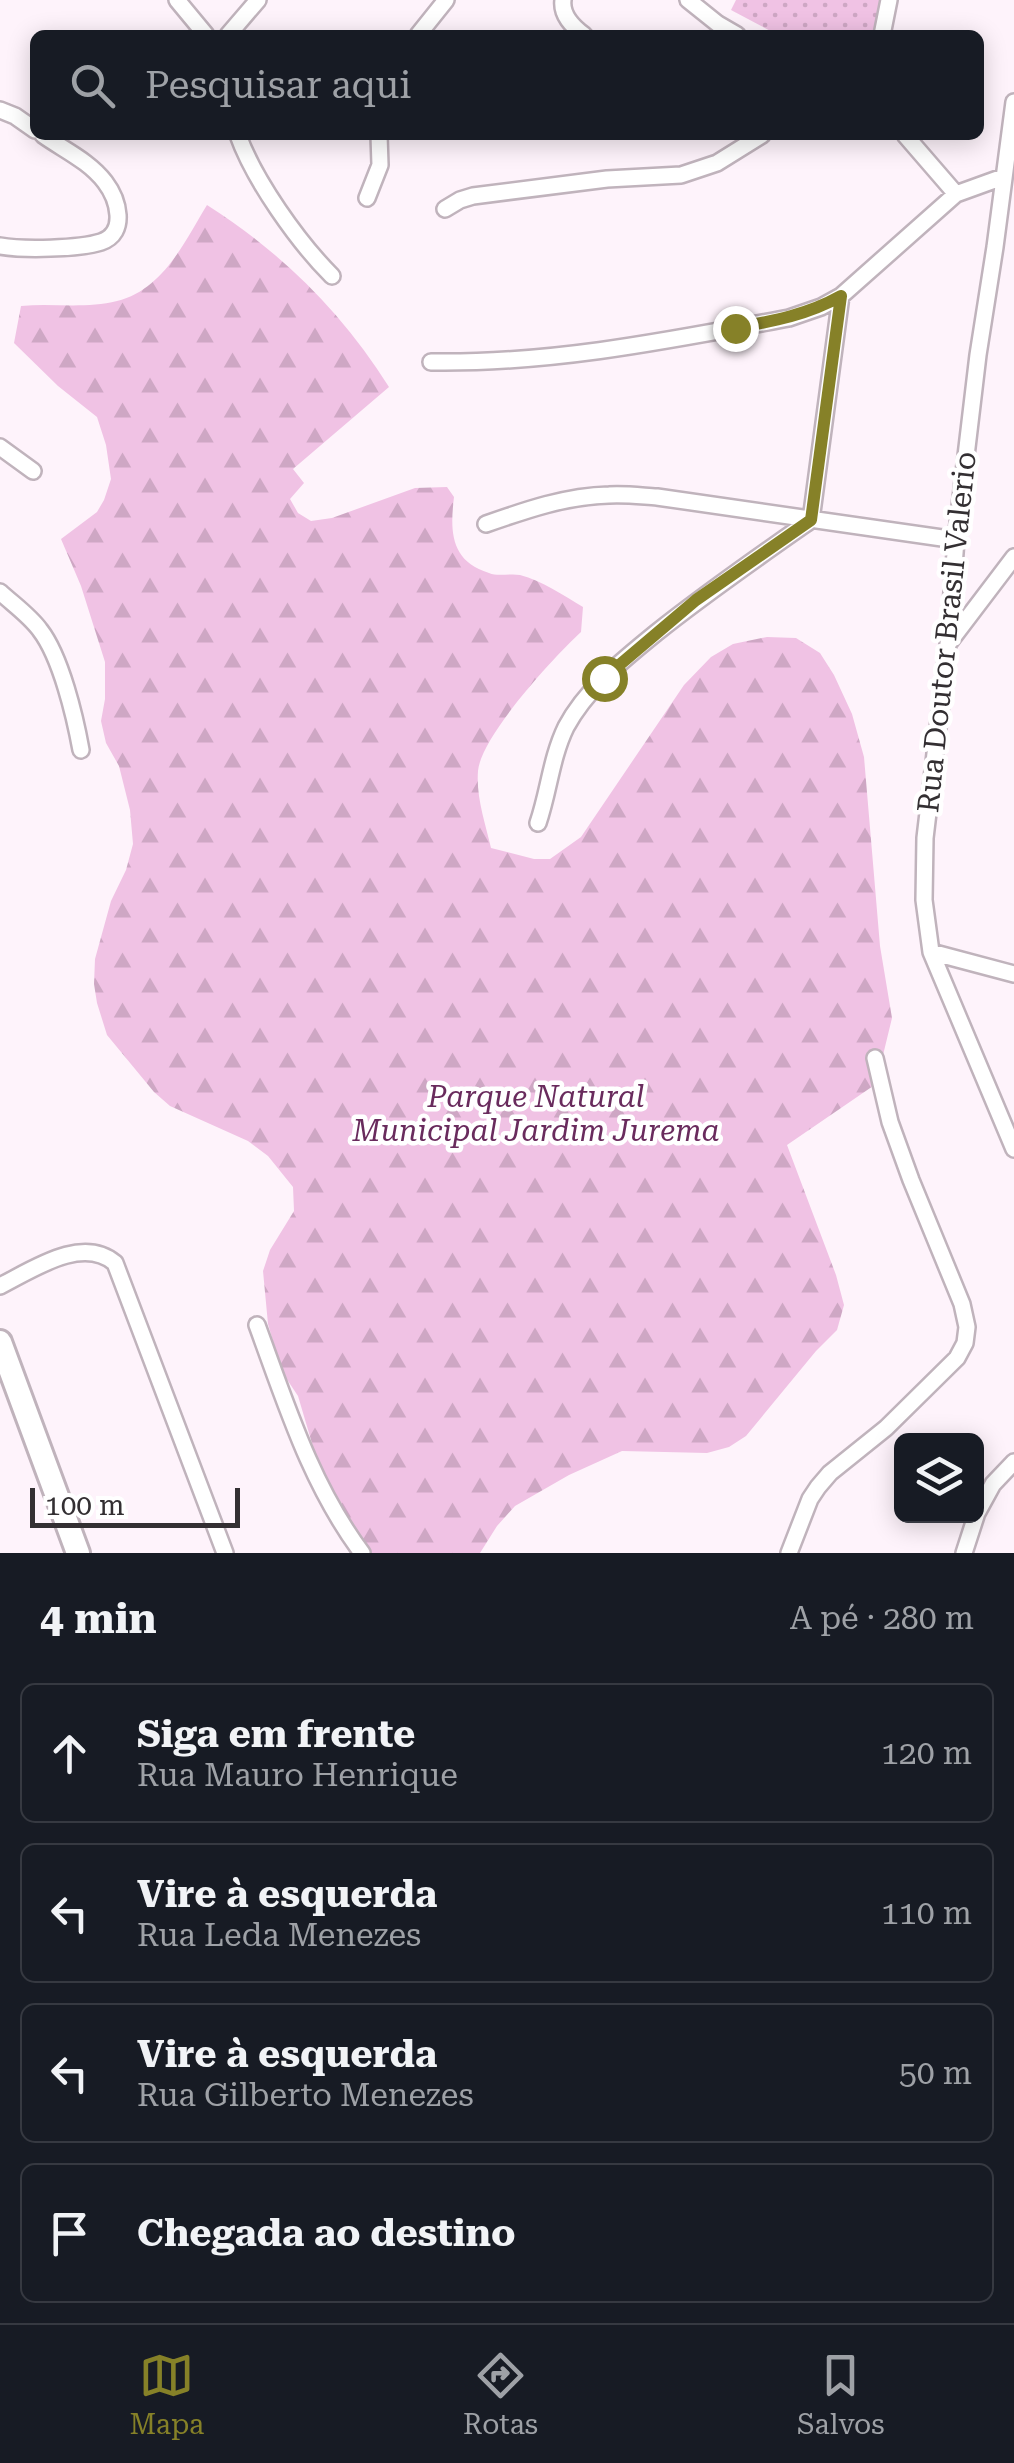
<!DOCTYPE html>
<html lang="pt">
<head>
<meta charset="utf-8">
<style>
  :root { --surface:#171b24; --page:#242831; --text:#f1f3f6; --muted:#9ea1a6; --line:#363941; --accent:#868128 }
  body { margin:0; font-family:"Roboto Serif",serif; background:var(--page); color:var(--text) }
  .controls { position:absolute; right:30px; bottom:30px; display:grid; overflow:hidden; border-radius:15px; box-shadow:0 5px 25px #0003 }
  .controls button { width:90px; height:90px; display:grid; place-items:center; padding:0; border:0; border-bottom:2px solid var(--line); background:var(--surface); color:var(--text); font:50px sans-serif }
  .scale { position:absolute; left:30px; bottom:25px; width:210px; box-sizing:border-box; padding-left:10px; border:5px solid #332f32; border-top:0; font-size:28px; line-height:35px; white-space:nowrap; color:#332f32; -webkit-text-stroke:8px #fff; paint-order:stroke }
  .stop { position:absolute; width:30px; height:30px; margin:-22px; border:8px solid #868128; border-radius:50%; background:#fff }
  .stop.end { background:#868128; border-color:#fff; box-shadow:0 2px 10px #0008 }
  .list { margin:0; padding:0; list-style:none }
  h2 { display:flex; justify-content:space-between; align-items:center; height:130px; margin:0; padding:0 40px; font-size:42px }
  h2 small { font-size:32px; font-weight:400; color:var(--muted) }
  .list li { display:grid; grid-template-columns:65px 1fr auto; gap:30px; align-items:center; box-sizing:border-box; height:140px; margin:0 20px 20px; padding:0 20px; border:2px solid var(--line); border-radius:15px }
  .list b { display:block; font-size:38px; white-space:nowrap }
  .list p { margin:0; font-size:32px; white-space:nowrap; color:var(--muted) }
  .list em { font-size:32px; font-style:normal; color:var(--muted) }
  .icon { flex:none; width:55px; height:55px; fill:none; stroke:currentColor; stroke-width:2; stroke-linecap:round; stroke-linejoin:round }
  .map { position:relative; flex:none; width:1014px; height:1553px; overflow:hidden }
  .search { position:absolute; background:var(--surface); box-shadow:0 5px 25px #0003; left:30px; right:30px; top:30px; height:110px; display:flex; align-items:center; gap:25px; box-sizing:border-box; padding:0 35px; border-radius:15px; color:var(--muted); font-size:38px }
  .sheet { height:770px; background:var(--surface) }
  nav { display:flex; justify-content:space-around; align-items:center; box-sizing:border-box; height:140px; border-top:2px solid var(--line); background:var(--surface); font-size:28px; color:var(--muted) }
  nav a { display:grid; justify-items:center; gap:5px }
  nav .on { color:var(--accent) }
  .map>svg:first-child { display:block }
  .forest { fill:url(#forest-firs) }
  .park { fill:url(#park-dots) }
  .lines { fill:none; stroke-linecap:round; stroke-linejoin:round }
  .street-casing { stroke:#c0b3bc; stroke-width:20 }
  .secondary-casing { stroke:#c0b3bc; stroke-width:28 }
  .street { stroke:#fff; stroke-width:15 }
  .secondary { stroke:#fff; stroke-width:22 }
  .route { stroke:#868128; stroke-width:12 }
  .labels { text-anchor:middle; stroke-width:9; stroke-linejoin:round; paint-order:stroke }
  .street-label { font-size:30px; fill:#332f32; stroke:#fff }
  .park-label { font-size:30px; font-style:italic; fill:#692b5d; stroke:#fff }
</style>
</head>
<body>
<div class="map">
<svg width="1014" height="1553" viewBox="0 0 1014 1553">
  <defs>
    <pattern id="forest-firs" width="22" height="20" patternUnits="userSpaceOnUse" patternTransform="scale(2.5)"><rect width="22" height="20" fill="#f0c2e4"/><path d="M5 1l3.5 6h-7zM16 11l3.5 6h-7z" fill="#cea7c4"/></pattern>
    <pattern id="park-dots" width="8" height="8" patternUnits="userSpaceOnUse" patternTransform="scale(2.5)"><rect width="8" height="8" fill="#f0c2e4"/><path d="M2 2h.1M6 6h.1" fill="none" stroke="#cea7c4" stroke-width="1.8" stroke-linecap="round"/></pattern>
  </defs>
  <rect width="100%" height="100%" fill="#fef3fb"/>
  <path class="forest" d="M207 205C281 252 342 312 389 387L293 469 304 483 290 499 298 513 311 521 332 518 415 488 447 487 454 497C450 531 450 561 489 573 498 577 510 573 520 575 542 581 563 595 583 607L581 632C554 657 481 736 478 771 476 797 485 822 491 848L534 859H550L581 837 684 685 711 657 733 644 767 637 796 638 820 653 834 675 852 714 864 757 880 946 892 1018 876 1084 787 1145 836 1275 844 1305 837 1330 816 1351 746 1436 729 1447 707 1453 622 1451 569 1475 515 1506 497 1526 480 1553H356L327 1494 298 1396 282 1372 268 1324 263 1271 270 1250 294 1211 293 1187 268 1156 248 1141 170 1106 154 1092 107 1035 97 1003 94 984 95 959 111 901 126 870 133 844 130 810 119 766 106 743 101 721 105 699V662L81 586 61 539 97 512 104 500 111 479 106 445 97 417 58 386 14 343 21 306C52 303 86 309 117 301 163 290 185 241 207 205Z"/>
  <path class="park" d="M736 0H880L874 35H778L731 10Z"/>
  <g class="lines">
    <defs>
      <path id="street" d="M177 0 206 35
        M563 0C561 15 572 26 584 35
        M688 0 718 24 737 35
        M228 35 258 0
        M418 35 446 0
        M882 35 889 0
        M1014 102 995 247 978 355 956 540 948 644 925 838 924 900 931 952 1014 1149
        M0 110 15 116 35 130
        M238 135C254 180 298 242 332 276
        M905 135 956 194
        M367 198 380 165 379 135
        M445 209 460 200 473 196 607 179 681 175 717 163 762 135
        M0 246C23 250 79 249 101 242 128 233 118 199 105 182 89 161 64 150 43 135
        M431 362C552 364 671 340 789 318L821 307 841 296 956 194 1003 177
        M0 447 33 471
        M811 520 841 296
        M486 524C526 510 566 496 609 495 625 494 641 496 657 497L956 540
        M0 592C13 604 30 616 40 630 61 657 75 717 81 750
        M948 644 1014 557
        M538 823C549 791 551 758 566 727 587 688 622 661 656 633 706 593 758 557 811 520
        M931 952 1014 974
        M0 1286C32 1270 82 1235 115 1263L225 1553
        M257 1325C286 1404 311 1485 362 1553
        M976 1515 993 1484 1014 1462
        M789 1553 810 1499 818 1487 830 1473 886 1428 957 1358 965 1343 967 1327 962 1304 911 1180 890 1122 875 1058
        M964 1553 976 1516"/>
      <path id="secondary" d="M0 1342 78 1553"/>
    </defs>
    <use href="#street" class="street-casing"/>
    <use href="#secondary" class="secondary-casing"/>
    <use href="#street" class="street"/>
    <use href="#secondary" class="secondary"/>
  </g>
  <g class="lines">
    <path class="route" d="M604 678 696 600 811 520 841 296C807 315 773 321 735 328"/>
  </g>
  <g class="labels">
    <g class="street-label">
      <text transform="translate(947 632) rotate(-84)" y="10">Rua Doutor Brasil Valerio</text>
    </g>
    <g class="park-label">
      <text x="536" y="1107">Parque Natural<tspan x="536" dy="34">Municipal Jardim Jurema</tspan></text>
    </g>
  </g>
</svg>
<div class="controls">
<button><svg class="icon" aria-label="layers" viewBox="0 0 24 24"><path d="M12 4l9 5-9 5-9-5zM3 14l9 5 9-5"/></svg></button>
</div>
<div class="scale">100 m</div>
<div class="stop" style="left:604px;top:678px"></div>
<div class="stop end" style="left:735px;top:328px"></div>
<div class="search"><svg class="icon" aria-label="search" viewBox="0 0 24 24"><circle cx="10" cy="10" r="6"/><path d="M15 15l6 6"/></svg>Pesquisar aqui</div>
</div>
<section class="sheet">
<h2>4 min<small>A pé · 280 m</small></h2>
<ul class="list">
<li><svg class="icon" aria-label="ahead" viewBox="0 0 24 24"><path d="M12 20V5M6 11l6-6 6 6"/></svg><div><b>Siga em frente</b><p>Rua Mauro Henrique</p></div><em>120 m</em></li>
<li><svg class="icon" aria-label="left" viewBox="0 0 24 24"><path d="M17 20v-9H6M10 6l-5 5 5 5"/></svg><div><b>Vire à esquerda</b><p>Rua Leda Menezes</p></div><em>110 m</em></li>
<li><svg class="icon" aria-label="left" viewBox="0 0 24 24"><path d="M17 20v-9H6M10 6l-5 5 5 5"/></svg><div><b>Vire à esquerda</b><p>Rua Gilberto Menezes</p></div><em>50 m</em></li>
<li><svg class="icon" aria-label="arrive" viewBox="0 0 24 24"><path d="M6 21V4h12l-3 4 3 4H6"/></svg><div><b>Chegada ao destino</b></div></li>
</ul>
</section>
<nav>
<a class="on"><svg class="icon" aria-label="map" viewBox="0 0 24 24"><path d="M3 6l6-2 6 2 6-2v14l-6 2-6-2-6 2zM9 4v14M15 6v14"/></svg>Mapa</a>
<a><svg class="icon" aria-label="directions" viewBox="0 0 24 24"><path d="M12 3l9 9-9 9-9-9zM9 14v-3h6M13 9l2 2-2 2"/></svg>Rotas</a>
<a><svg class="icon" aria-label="saved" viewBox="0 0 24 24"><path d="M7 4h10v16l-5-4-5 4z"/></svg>Salvos</a>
</nav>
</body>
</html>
